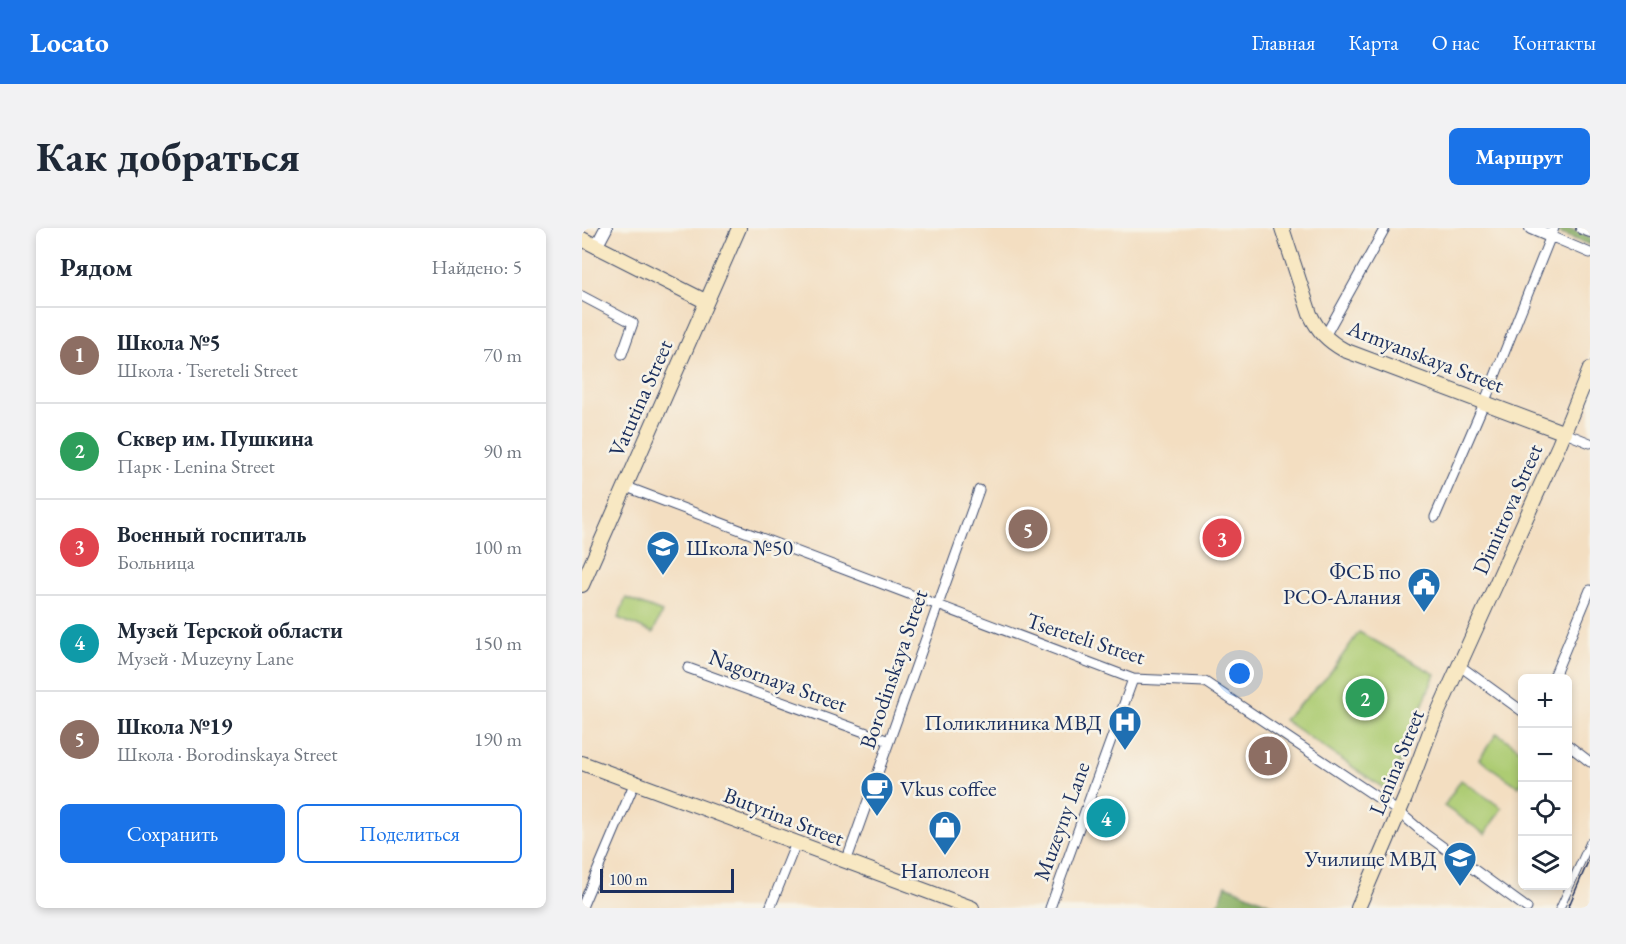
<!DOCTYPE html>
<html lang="ru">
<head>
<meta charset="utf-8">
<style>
  :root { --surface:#fff; --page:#f2f2f3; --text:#1f2937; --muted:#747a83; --line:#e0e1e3; --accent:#1a73e8 }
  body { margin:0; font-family:"EB Garamond",serif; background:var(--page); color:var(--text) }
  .controls { position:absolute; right:18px; bottom:18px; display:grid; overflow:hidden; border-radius:9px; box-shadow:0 3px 9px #0003 }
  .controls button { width:54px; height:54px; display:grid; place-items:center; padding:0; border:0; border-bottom:2px solid var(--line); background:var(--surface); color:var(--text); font:30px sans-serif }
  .scale { position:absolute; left:18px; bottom:15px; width:134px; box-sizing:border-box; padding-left:6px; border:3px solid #1b2f5e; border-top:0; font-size:16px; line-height:21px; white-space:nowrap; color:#1b2f5e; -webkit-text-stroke:4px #f7f3e8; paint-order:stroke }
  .you { position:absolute; left:658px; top:446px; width:21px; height:21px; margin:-15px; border:4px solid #fff; border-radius:50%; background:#1a73e8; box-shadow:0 0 0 9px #1a73e833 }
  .badge { display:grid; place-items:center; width:39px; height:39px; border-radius:50%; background:var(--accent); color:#fff; font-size:20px; font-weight:700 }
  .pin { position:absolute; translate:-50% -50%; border:3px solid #fff; box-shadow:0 2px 6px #0006 }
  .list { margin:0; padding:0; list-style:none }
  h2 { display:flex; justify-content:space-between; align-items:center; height:78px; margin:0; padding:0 24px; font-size:26px }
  h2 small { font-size:20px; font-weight:400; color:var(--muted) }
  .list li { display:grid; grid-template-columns:39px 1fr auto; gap:18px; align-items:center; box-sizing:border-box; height:96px; padding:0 24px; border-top:2px solid var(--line) }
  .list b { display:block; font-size:22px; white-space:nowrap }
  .list p { margin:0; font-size:20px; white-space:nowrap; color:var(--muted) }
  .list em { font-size:20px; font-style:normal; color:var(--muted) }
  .actions { display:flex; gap:12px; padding:18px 24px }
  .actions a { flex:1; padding:14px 0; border:2px solid var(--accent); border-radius:9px; text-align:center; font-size:21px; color:var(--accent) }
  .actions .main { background:var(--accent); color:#fff }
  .icon { flex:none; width:33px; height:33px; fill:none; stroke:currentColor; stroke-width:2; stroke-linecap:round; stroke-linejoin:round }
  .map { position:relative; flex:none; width:1008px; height:680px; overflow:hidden; border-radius:9px }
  header { display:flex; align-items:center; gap:36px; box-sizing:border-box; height:84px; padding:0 30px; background:var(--accent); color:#fff }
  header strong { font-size:28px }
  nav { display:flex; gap:33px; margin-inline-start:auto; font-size:21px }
  .intro { display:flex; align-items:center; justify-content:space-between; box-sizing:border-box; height:144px; padding:0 36px }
  h1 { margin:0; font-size:42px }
  .button { padding:15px 27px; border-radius:9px; background:var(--accent); color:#fff; font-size:21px; font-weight:700 }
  main { display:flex; gap:36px; padding:0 36px }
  aside { flex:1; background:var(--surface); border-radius:9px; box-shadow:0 3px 9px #0003 }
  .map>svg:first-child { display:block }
  .green { fill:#adcc73; stroke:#647e68; stroke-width:1.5 }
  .forest { fill:#8ab065; stroke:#527062; stroke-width:1.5 }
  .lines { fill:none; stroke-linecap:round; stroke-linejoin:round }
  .pedestrian-casing { stroke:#3b496d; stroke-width:9 }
  .minor-casing { stroke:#3b496d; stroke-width:11 }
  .tertiary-casing { stroke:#3b496d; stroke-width:14 }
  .secondary-casing { stroke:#3b496d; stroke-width:16 }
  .pedestrian { stroke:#fff; stroke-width:7 }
  .minor { stroke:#fff; stroke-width:9 }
  .tertiary { stroke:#fff; stroke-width:12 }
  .secondary { stroke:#f8e8c3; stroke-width:14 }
  .tram { stroke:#1b2f5e; stroke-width:1.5 }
  .labels { text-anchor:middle; stroke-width:5; stroke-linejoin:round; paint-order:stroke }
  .street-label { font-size:22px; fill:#1b2f5e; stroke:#f7f3e8 }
  .poi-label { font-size:22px; fill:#1b2f5e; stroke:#f7f3e8; text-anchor:end }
</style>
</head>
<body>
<header>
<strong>Locato</strong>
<nav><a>Главная</a><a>Карта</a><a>О нас</a><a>Контакты</a></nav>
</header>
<div class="intro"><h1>Как добраться</h1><a class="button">Маршрут</a></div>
<main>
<aside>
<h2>Рядом<small>Найдено: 5</small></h2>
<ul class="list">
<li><span class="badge" style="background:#8d6e63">1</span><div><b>Школа №5</b><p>Школа · Tsereteli Street</p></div><em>70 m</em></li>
<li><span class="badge" style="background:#2e9e5b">2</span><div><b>Сквер им. Пушкина</b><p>Парк · Lenina Street</p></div><em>90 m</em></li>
<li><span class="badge" style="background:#e0444e">3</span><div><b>Военный госпиталь</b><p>Больница</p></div><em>100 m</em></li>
<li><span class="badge" style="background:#0f9aa8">4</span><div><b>Музей Терской области</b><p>Музей · Muzeyny Lane</p></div><em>150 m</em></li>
<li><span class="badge" style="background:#8d6e63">5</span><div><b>Школа №19</b><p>Школа · Borodinskaya Street</p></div><em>190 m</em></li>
</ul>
<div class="actions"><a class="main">Сохранить</a><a>Поделиться</a></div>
</aside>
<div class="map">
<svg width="1008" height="680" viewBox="0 0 1008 680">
  <rect width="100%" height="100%" fill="#f7f3e8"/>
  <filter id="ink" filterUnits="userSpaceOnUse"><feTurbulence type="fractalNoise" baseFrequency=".0167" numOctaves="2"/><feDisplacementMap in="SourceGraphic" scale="12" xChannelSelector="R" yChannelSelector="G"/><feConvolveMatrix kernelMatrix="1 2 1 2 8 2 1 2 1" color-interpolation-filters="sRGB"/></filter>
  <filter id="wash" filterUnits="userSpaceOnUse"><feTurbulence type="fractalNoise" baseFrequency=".008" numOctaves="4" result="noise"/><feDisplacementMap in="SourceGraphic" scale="24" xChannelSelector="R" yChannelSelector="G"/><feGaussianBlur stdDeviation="1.35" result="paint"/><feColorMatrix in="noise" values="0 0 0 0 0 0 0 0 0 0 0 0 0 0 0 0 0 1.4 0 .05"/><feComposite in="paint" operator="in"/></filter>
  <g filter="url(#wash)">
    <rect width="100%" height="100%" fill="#f3dec1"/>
    <path class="green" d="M44 370 80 384 71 405 36 390Z
      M777 404 853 446 806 563 702 492 746 448Z
      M915 505 940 523V554L937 559 897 531Z
      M879 552 920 580 903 606 862 578Z"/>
    <path class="forest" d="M975 0H986L1008 9V17L974 4Z
      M644 657 697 680H635Z"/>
  </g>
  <g filter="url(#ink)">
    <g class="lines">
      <defs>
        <path id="pedestrian" d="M978 680 1008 614"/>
        <path id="minor" d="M968 8 1008 25
          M0 68 51 95 40 126
          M743 108 803 0
          M983 205 1008 215
          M42 258 551 451 623 454 817 584 843 606 945 680
          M853 289 903 173 972 0
          M878 438 940 483
          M106 440 307 513
          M971 451 1008 362
          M986 517 1008 534
          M264 634 397 262
          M0 679 53 554
          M188 680 214 615
          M468 680 551 451"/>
        <path id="tertiary" d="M949 0 968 8
          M1000 0 1008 3
          M14 19 24 0"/>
        <path id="secondary" d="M700 0 728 86C736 103 746 113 762 122L983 205
          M0 11 123 73
          M0 357 157 0
          M0 535 390 680
          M776 680 823 570 852 493 977 217 1008 141"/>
      </defs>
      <use href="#pedestrian" class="pedestrian-casing"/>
      <use href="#minor" class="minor-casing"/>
      <use href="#tertiary" class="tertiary-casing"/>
      <use href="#secondary" class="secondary-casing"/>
      <use href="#pedestrian" class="pedestrian"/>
      <use href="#minor" class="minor"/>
      <use href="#tertiary" class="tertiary"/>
      <use href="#secondary" class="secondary"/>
      <path class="tram" d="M986 680 1008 629"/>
    </g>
  </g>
  <defs>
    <symbol id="school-pin" viewBox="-11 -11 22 30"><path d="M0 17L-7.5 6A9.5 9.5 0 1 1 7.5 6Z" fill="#1f6fb2" stroke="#f7f3e8"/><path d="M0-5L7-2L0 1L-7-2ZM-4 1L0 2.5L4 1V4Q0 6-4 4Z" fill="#fff"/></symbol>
    <symbol id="civic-pin" viewBox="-11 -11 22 30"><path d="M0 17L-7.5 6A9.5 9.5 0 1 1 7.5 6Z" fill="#1f6fb2" stroke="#f7f3e8"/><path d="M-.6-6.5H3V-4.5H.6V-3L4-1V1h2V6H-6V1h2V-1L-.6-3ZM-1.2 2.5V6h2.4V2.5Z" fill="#fff"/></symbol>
    <symbol id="hospital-pin" viewBox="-11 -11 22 30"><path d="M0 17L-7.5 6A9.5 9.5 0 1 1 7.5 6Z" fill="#1f6fb2" stroke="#f7f3e8"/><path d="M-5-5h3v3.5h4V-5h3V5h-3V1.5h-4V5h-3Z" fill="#fff"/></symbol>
    <symbol id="cafe-pin" viewBox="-11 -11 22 30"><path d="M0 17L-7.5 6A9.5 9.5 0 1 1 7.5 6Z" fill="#1f6fb2" stroke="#f7f3e8"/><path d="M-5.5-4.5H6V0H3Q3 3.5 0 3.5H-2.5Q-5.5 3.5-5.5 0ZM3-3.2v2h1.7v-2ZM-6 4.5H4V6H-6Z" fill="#fff"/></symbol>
    <symbol id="shop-pin" viewBox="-11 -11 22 30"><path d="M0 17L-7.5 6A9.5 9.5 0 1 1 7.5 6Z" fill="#1f6fb2" stroke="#f7f3e8"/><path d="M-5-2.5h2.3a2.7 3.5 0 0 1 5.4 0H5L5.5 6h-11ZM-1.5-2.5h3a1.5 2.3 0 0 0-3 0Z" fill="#fff"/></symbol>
    <symbol id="university-pin" viewBox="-11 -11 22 30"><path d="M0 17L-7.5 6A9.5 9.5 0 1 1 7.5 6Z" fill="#1f6fb2" stroke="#f7f3e8"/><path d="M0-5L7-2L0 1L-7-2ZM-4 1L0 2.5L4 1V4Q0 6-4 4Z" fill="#fff"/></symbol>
  </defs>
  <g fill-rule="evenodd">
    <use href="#school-pin" x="62" y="300" width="38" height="52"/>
    <use href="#civic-pin" x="823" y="337" width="38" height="52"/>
    <use href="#hospital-pin" x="524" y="475" width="38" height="52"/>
    <use href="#cafe-pin" x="276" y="541" width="38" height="52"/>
    <use href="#shop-pin" x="344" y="580" width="38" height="52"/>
    <use href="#university-pin" x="859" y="611" width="38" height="52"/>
  </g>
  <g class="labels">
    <g class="street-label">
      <text transform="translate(844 128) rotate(21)" y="8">Armyanskaya Street</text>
      <text transform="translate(58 170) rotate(-66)" y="8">Vatutina Street</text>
      <text transform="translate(925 281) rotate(-66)" y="8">Dimitrova Street</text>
      <text transform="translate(504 410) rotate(18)" y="8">Tsereteli Street</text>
      <text transform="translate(311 441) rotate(-71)" y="8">Borodinskaya Street</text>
      <text transform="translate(196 452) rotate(20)" y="8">Nagornaya Street</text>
      <text transform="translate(814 534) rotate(-68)" y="8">Lenina Street</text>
      <text transform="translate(202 588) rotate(21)" y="8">Butyrina Street</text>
      <text transform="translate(479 593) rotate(-70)" y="8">Muzeyny Lane</text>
    </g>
    <g class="poi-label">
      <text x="104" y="327" text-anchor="start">Школа №50</text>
      <text x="819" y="351">ФСБ по<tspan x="819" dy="25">РСО-Алания</tspan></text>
      <text x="520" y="502">Поликлиника МВД</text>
      <text x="318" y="568" text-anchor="start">Vkus coffee</text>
      <text x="855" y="638">Училище МВД</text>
      <text x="363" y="650" text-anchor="middle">Наполеон</text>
    </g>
  </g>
</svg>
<div class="controls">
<button>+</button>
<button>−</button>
<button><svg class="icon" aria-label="locate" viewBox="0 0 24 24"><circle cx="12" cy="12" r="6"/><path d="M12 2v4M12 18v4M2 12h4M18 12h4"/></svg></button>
<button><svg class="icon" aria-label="layers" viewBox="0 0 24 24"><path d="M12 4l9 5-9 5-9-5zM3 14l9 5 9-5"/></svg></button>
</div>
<div class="scale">100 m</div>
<div class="you"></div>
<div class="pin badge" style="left:686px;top:528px;background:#8d6e63">1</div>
<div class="pin badge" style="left:783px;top:470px;background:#2e9e5b">2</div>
<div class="pin badge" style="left:640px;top:310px;background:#e0444e">3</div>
<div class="pin badge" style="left:524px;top:590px;background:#0f9aa8">4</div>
<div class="pin badge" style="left:446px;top:301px;background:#8d6e63">5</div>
</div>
</main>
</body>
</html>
